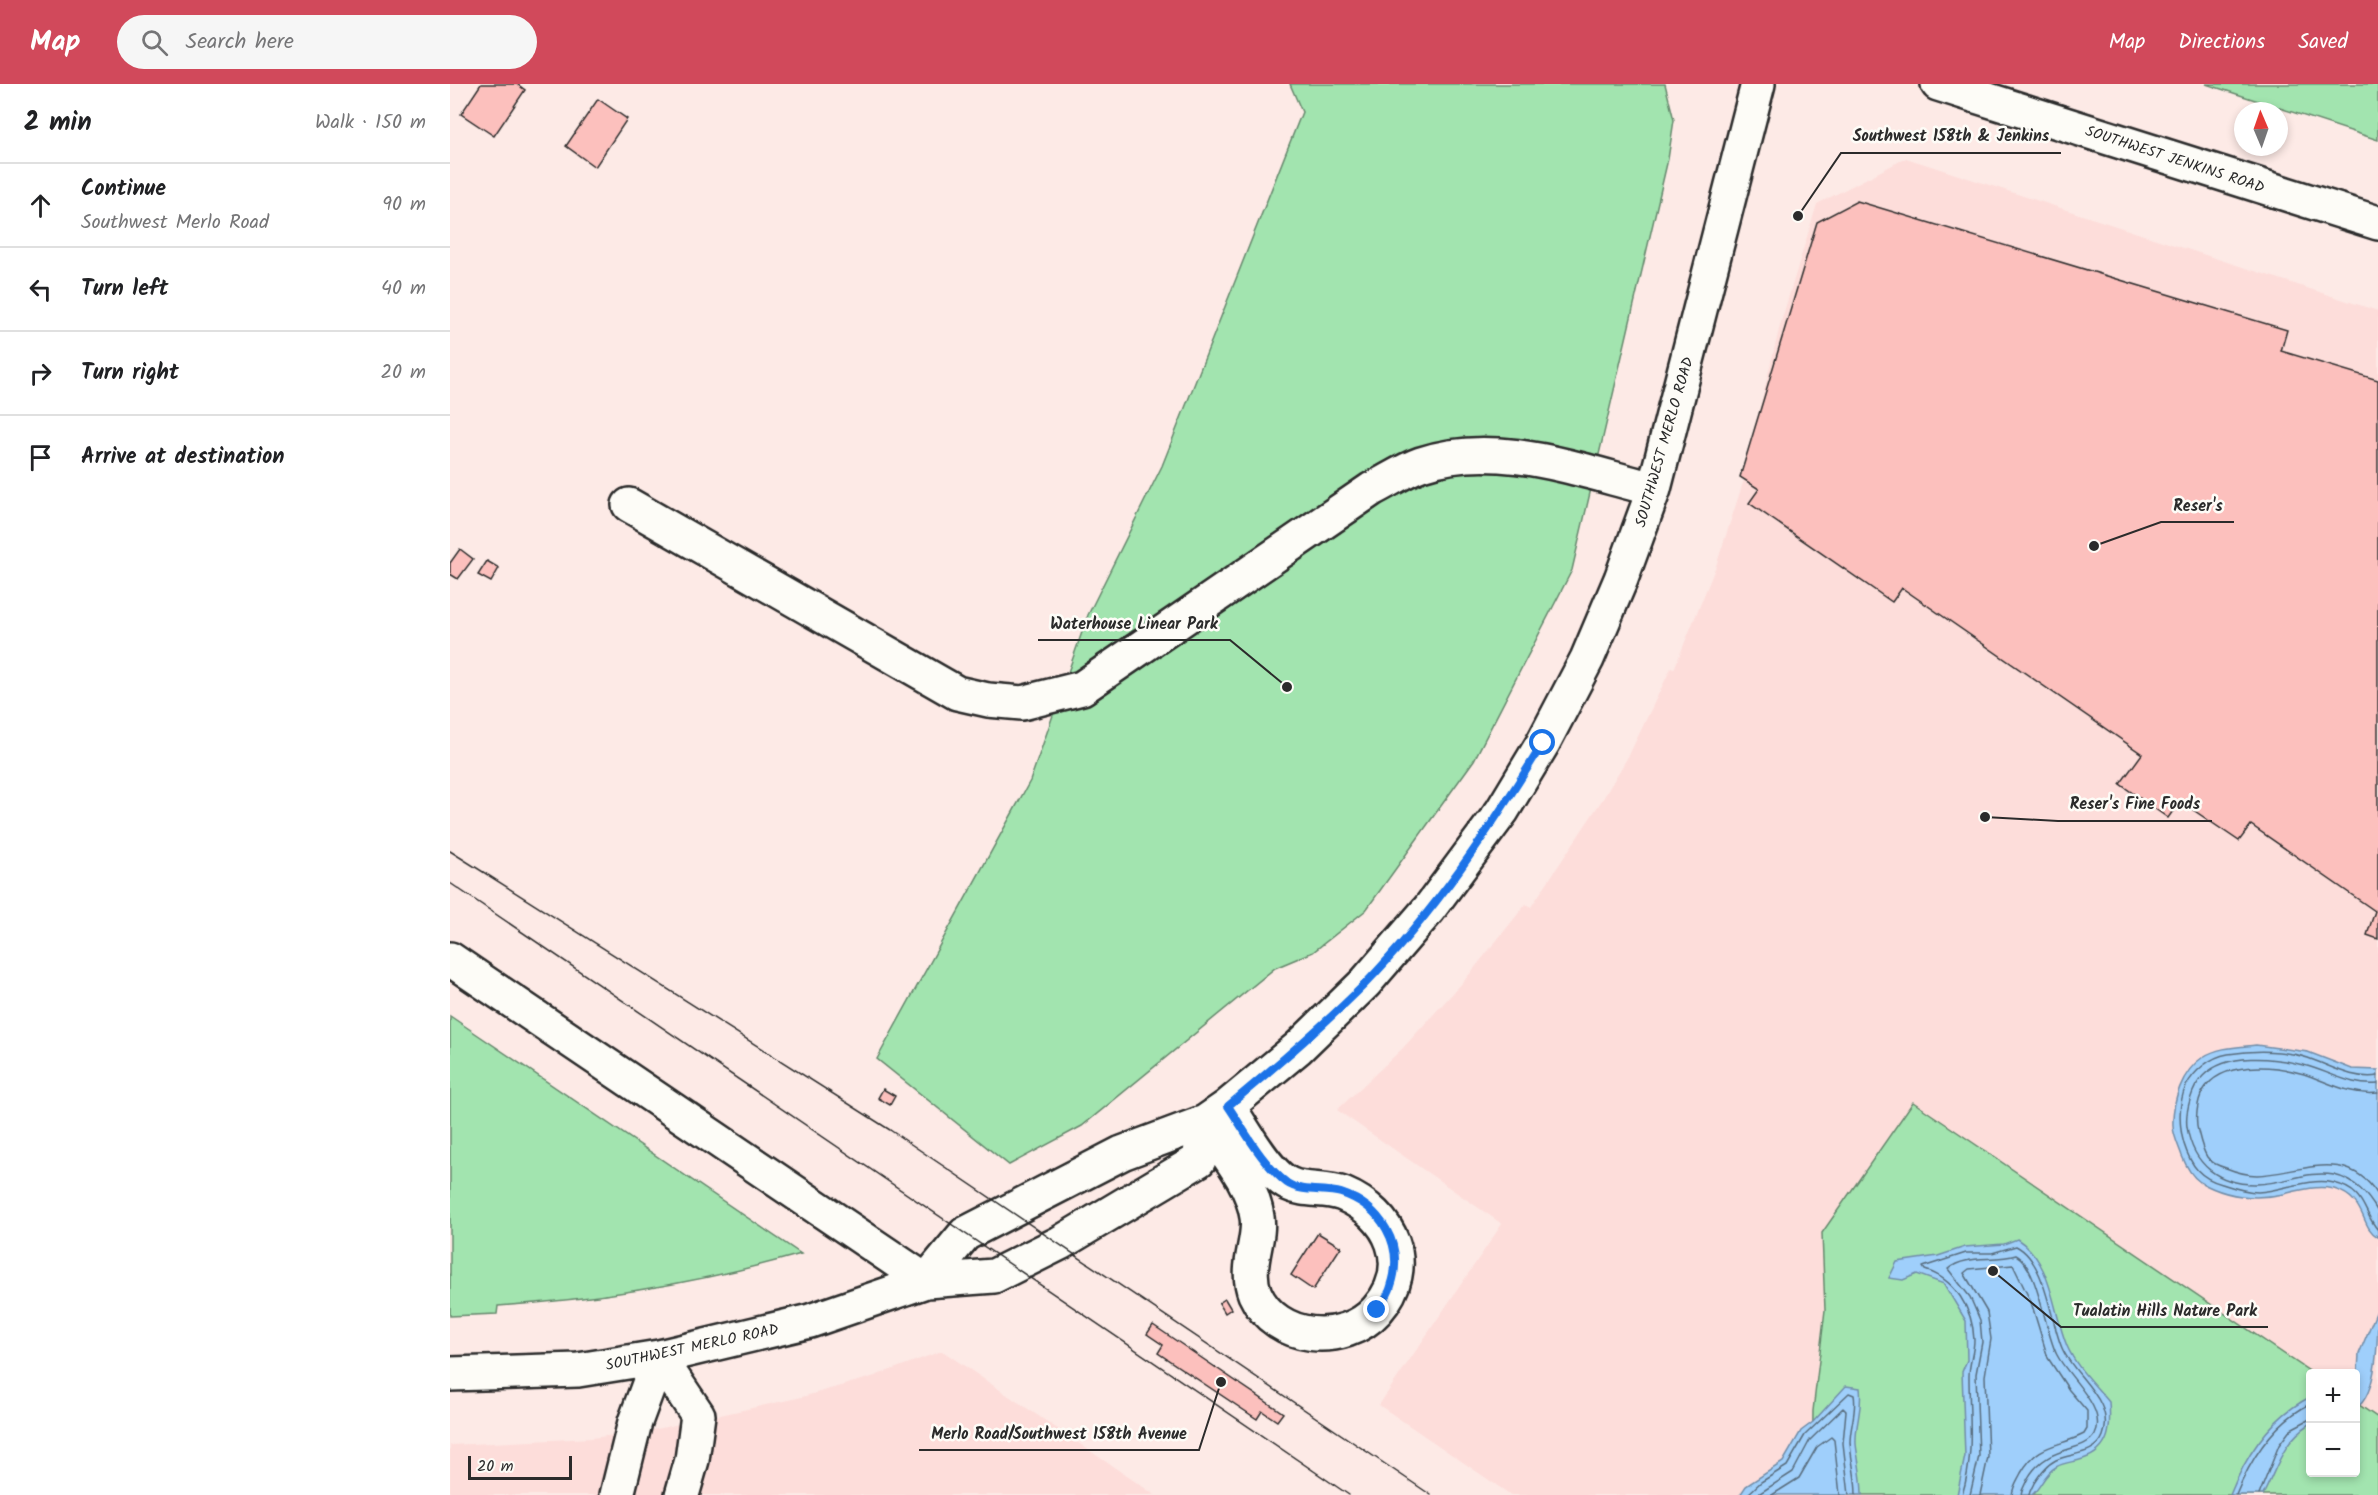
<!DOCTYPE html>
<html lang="en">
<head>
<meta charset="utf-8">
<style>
  :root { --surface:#fff; --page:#f6f6f6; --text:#202124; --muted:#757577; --line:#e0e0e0; --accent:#d1495b }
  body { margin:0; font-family:Kalam,sans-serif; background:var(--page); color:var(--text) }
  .controls { position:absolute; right:18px; bottom:18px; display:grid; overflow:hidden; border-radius:6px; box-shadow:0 3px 9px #0003 }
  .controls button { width:54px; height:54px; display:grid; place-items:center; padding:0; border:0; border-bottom:2px solid var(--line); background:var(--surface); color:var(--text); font:30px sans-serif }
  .compass { position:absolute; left:1784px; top:18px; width:54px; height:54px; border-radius:50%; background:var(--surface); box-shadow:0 3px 9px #0003; rotate:358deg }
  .scale { position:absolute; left:18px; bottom:15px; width:104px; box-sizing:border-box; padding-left:6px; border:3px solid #2b2b2b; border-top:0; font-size:16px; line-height:21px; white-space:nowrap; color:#2b2b2b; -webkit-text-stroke:4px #fdfcf7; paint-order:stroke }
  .stop { position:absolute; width:18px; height:18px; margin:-14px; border:4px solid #1a73e8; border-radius:50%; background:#fff }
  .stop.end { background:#1a73e8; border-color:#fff; box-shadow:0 2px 6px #0008 }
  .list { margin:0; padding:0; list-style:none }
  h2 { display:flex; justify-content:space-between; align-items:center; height:78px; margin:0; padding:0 24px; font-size:26px }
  h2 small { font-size:20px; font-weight:400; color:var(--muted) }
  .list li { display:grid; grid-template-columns:39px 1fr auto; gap:18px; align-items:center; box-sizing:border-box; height:84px; padding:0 24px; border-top:2px solid var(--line) }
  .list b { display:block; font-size:22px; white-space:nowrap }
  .list p { margin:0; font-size:20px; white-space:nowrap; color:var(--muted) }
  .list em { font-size:20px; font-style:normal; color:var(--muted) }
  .icon { flex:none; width:33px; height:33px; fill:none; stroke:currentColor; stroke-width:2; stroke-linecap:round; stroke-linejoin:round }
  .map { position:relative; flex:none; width:1928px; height:1411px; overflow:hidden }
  header { display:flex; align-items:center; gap:36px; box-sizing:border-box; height:84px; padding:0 30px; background:var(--accent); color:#fff }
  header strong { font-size:28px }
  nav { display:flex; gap:33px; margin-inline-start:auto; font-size:21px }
  .search { width:420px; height:54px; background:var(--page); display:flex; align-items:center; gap:15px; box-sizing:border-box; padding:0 21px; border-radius:33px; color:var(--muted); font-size:22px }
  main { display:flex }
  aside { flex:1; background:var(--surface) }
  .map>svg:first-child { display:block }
  .built { fill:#fdddda }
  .green { fill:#a2e4af; stroke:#66886d; stroke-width:1.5 }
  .water { fill:#9fcffb; stroke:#718da8; stroke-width:1.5 }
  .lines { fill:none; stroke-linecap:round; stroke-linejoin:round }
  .shore { stroke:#596d7e; stroke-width:1.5 }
  .building { fill:#fcc0bd; stroke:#2b2b2b; stroke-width:1.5 }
  .minor-casing { stroke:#2b2b2b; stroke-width:38 }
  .major-casing { stroke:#2b2b2b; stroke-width:38 }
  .minor { stroke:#fdfcf7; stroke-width:33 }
  .major { stroke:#fdfcf7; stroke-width:33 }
  .tram { stroke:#2b2b2b; stroke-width:1.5 }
  .route { stroke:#1a73e8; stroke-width:8 }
  .labels { text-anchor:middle; stroke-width:5; stroke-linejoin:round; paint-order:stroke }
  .street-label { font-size:15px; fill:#2b2b2b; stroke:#fdfcf7 }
  .leader { fill:none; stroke:#2b2b2b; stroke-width:2 }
  .callout-dot { fill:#2b2b2b; stroke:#fdfcf7; stroke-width:2 }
  .callout-label { font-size:16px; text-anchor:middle; font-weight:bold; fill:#2b2b2b; stroke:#fdfcf7; stroke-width:5; stroke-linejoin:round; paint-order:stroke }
</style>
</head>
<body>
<header>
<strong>Map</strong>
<div class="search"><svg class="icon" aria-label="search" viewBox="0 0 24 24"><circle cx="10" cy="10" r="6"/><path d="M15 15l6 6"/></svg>Search here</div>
<nav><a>Map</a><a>Directions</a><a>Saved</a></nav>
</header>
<main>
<aside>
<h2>2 min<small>Walk · 150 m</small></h2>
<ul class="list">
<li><svg class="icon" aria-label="ahead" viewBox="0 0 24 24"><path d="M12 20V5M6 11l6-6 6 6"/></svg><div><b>Continue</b><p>Southwest Merlo Road</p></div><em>90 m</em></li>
<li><svg class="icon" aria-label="left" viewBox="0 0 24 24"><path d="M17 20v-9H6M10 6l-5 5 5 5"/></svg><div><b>Turn left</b></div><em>40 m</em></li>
<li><svg class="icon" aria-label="right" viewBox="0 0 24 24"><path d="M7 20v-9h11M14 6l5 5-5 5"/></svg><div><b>Turn right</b></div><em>20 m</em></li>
<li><svg class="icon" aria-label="arrive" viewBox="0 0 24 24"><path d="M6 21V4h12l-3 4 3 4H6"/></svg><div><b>Arrive at destination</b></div></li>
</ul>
</aside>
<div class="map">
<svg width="1928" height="1411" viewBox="0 0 1928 1411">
  <rect width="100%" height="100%" fill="#fdeae6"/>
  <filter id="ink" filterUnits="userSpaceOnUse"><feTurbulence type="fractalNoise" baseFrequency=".0167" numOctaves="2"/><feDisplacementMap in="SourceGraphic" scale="12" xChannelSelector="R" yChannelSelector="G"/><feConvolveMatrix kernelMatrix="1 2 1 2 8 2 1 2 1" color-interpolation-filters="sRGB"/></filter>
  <g filter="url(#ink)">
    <path class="built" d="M1456 74 1928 227V1334L1906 1319V1290L1862 1289 1372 1149 1375 1226 1368 1278 1362 1411H1061L929 1321 1052 1140 887 1026 952 965 1014 897 1076 820 1081 823 1154 713 1179 671 1221 584 1224 585 1266 482 1302 371 1303 351 1331 238 1367 120Z
      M489 1268H494L705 1411H0V1361L142 1354 207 1345 352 1313 422 1293Z"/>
    <path class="green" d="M840 0H1215L1224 36 1218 75 1122 486 1024 676 916 826 863 868 825 884 632 1042 559 1081 427 975 580 697 638 531 712 382 852 28Z
      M1756 0H1928V56Z
      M0 932 351 1170C249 1199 153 1215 48 1222L47 1230 0 1232Z
      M1463 1018 1862 1289 1860 1388H1906V1319L1928 1334V1411H1362L1363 1327 1375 1226 1372 1149Z"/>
    <path class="water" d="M1806 961 1858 968 1902 985 1928 986V1153C1910 1144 1917 1114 1884 1105 1867 1101 1850 1106 1834 1110 1805 1116 1776 1113 1750 1098 1741 1092 1736 1082 1732 1072 1729 1063 1723 1051 1723 1042 1722 1017 1732 987 1753 973 1768 963 1788 963 1806 961Z
      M1567 1155C1603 1178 1602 1226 1617 1262 1626 1283 1644 1300 1659 1318 1661 1343 1661 1366 1633 1375 1625 1378 1614 1378 1606 1383 1594 1390 1592 1402 1582 1411H1507L1515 1372 1512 1288 1517 1276 1516 1237 1494 1200 1467 1190 1453 1196 1439 1194 1447 1178 1488 1172 1515 1163 1554 1160Z
      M1928 1224C1928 1250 1928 1311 1906 1324L1909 1270Z
      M1396 1302 1410 1304C1413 1327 1405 1338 1406 1360 1408 1377 1412 1393 1412 1411H1290L1296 1402 1333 1378 1351 1347 1363 1338Z
      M1860 1313V1340C1832 1358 1828 1382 1813 1411H1780C1796 1371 1821 1333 1860 1313Z"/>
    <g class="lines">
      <path class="shore" d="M1928 992C1903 996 1881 982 1858 974 1833 966 1804 966 1778 970 1760 973 1744 987 1736 1002 1728 1019 1729 1043 1734 1060 1741 1082 1750 1094 1772 1100 1784 1104 1795 1108 1808 1108 1833 1107 1858 1093 1884 1099 1917 1107 1912 1128 1928 1146
        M1928 1000C1901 1003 1879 987 1853 981 1823 973 1777 968 1753 992 1742 1003 1735 1027 1737 1043 1743 1081 1769 1101 1807 1100 1834 1100 1857 1086 1884 1091 1906 1096 1918 1111 1928 1128
        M1928 1009C1901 1012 1878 998 1854 990 1824 981 1771 976 1753 1007 1747 1016 1745 1037 1748 1047 1750 1055 1752 1065 1757 1073 1761 1079 1769 1082 1776 1084 1786 1088 1796 1091 1807 1091 1849 1090 1897 1061 1928 1111
        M1297 1411 1311 1398 1337 1382 1355 1351 1399 1309 1404 1311C1407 1327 1400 1342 1400 1358 1401 1376 1406 1393 1406 1411
        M1307 1411 1343 1388 1360 1356 1393 1324 1396 1327 1393 1359 1399 1411
        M1322 1411 1349 1394 1367 1363 1381 1353 1384 1356 1390 1411
        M1512 1411C1525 1370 1519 1334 1519 1292 1519 1280 1524 1268 1524 1256 1523 1225 1505 1195 1475 1186L1473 1183 1516 1169H1542L1566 1162C1596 1177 1600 1236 1612 1264 1624 1293 1666 1317 1653 1352 1646 1371 1621 1369 1606 1376 1596 1381 1590 1390 1584 1399 1582 1404 1580 1406 1579 1411
        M1520 1411 1529 1372 1526 1290 1532 1258 1530 1236 1520 1213 1498 1185C1516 1170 1544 1178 1566 1171 1588 1182 1595 1249 1607 1271 1618 1293 1658 1325 1645 1350 1634 1370 1598 1359 1578 1394 1575 1401 1572 1404 1571 1411
        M1530 1411 1538 1373 1535 1292 1541 1255 1537 1228 1514 1189 1519 1185 1563 1181 1581 1218 1598 1274 1619 1306 1637 1327V1345L1634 1350C1607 1364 1589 1358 1571 1389 1567 1397 1563 1402 1562 1411
        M1786 1411C1801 1374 1824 1338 1860 1320
        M1809 1411 1829 1361 1841 1345 1860 1335"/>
    </g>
    <path class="building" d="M31 0H67L75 6 44 52 11 30Z
      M148 15 177 35 145 83 116 62Z
      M1407 117 1837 246 1831 267 1928 296V855L1917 851 1925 827 1801 741 1789 757 1730 717 1718 734 1670 700 1692 670 1452 504 1442 518 1299 419 1309 405 1290 393 1367 138Z
      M10 465 23 475 8 495 0 490V479Z
      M37 477 49 484 41 498 28 491Z
      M433 1005 445 1012 440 1021 428 1014Z
      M868 1149 891 1163 863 1206 841 1191Z
      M775 1215 781 1225 775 1229 769 1219Z
      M703 1241 833 1329 827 1337 812 1327 807 1335 708 1269 713 1261 697 1250Z"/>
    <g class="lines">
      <defs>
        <path id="minor" d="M179 421 507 609 538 616 572 619 632 604 922 405C938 397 954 386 971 380 1047 354 1130 387 1204 405
          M0 875 476 1197
          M755 1038C774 1067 802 1098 807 1133 811 1156 794 1183 805 1210 826 1257 894 1263 927 1226 966 1182 941 1130 893 1110 876 1103 855 1108 839 1100 817 1090 792 1043 778 1022
          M476 1197 515 1150 672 1069 755 1038 778 1022 848 964 915 899 979 825 1052 727 1093 659 1137 575 1171 495 1204 405 1308 0
          M209 1273 248 1331 242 1376 232 1411
          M0 1290 128 1286 209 1273 360 1237 476 1197 544 1192 610 1159 749 1076 755 1038
          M167 1411 185 1338 209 1273"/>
        <path id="major" d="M1488 0 1928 139"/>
      </defs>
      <use href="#minor" class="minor-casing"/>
      <use href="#major" class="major-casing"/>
      <use href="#minor" class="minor"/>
      <use href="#major" class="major"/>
      <path class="tram" d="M0 767 440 1046 981 1411
        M0 799 899 1411"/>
    </g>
  </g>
  <g class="lines" filter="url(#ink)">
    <path class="route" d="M927 1226C932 1219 939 1211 941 1202 955 1161 931 1122 891 1109 875 1104 851 1109 837 1099 812 1080 795 1047 778 1022 825 983 871 944 914 901 984 829 1041 744 1093 659"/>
  </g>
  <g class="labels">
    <g class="street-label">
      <text transform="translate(1725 75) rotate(18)" y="5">SOUTHWEST JENKINS ROAD</text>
      <text transform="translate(1214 358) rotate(-74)" y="5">SOUTHWEST MERLO ROAD</text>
      <text transform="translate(242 1263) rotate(-12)" y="5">SOUTHWEST MERLO ROAD</text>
    </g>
  </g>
  <path class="leader" d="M1348 132L1391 69H1611M1644 462L1711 438H1784M837 603L780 556H588M1535 733L1608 737H1762M1543 1187L1611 1243H1818M771 1298L749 1366H469"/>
  <g class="callout-dot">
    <circle cx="1348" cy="132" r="6"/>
    <circle cx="1644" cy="462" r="6"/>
    <circle cx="837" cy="603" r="6"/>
    <circle cx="1535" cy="733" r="6"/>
    <circle cx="1543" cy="1187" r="6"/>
    <circle cx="771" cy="1298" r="6"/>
  </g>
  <g class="callout-label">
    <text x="1501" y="57">Southwest 158th &amp; Jenkins</text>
    <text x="1748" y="427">Reser's</text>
    <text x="684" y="545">Waterhouse Linear Park</text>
    <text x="1685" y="725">Reser's Fine Foods</text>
    <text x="1715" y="1232">Tualatin Hills Nature Park</text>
    <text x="609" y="1355">Merlo Road/Southwest 158th Avenue</text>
  </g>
</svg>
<div class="controls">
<button>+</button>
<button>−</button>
</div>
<svg class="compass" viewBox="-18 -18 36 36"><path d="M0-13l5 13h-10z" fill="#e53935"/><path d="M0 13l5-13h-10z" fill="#757577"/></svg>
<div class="scale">20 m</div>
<div class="stop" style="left:1093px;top:659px"></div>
<div class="stop end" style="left:927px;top:1226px"></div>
</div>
</main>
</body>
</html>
